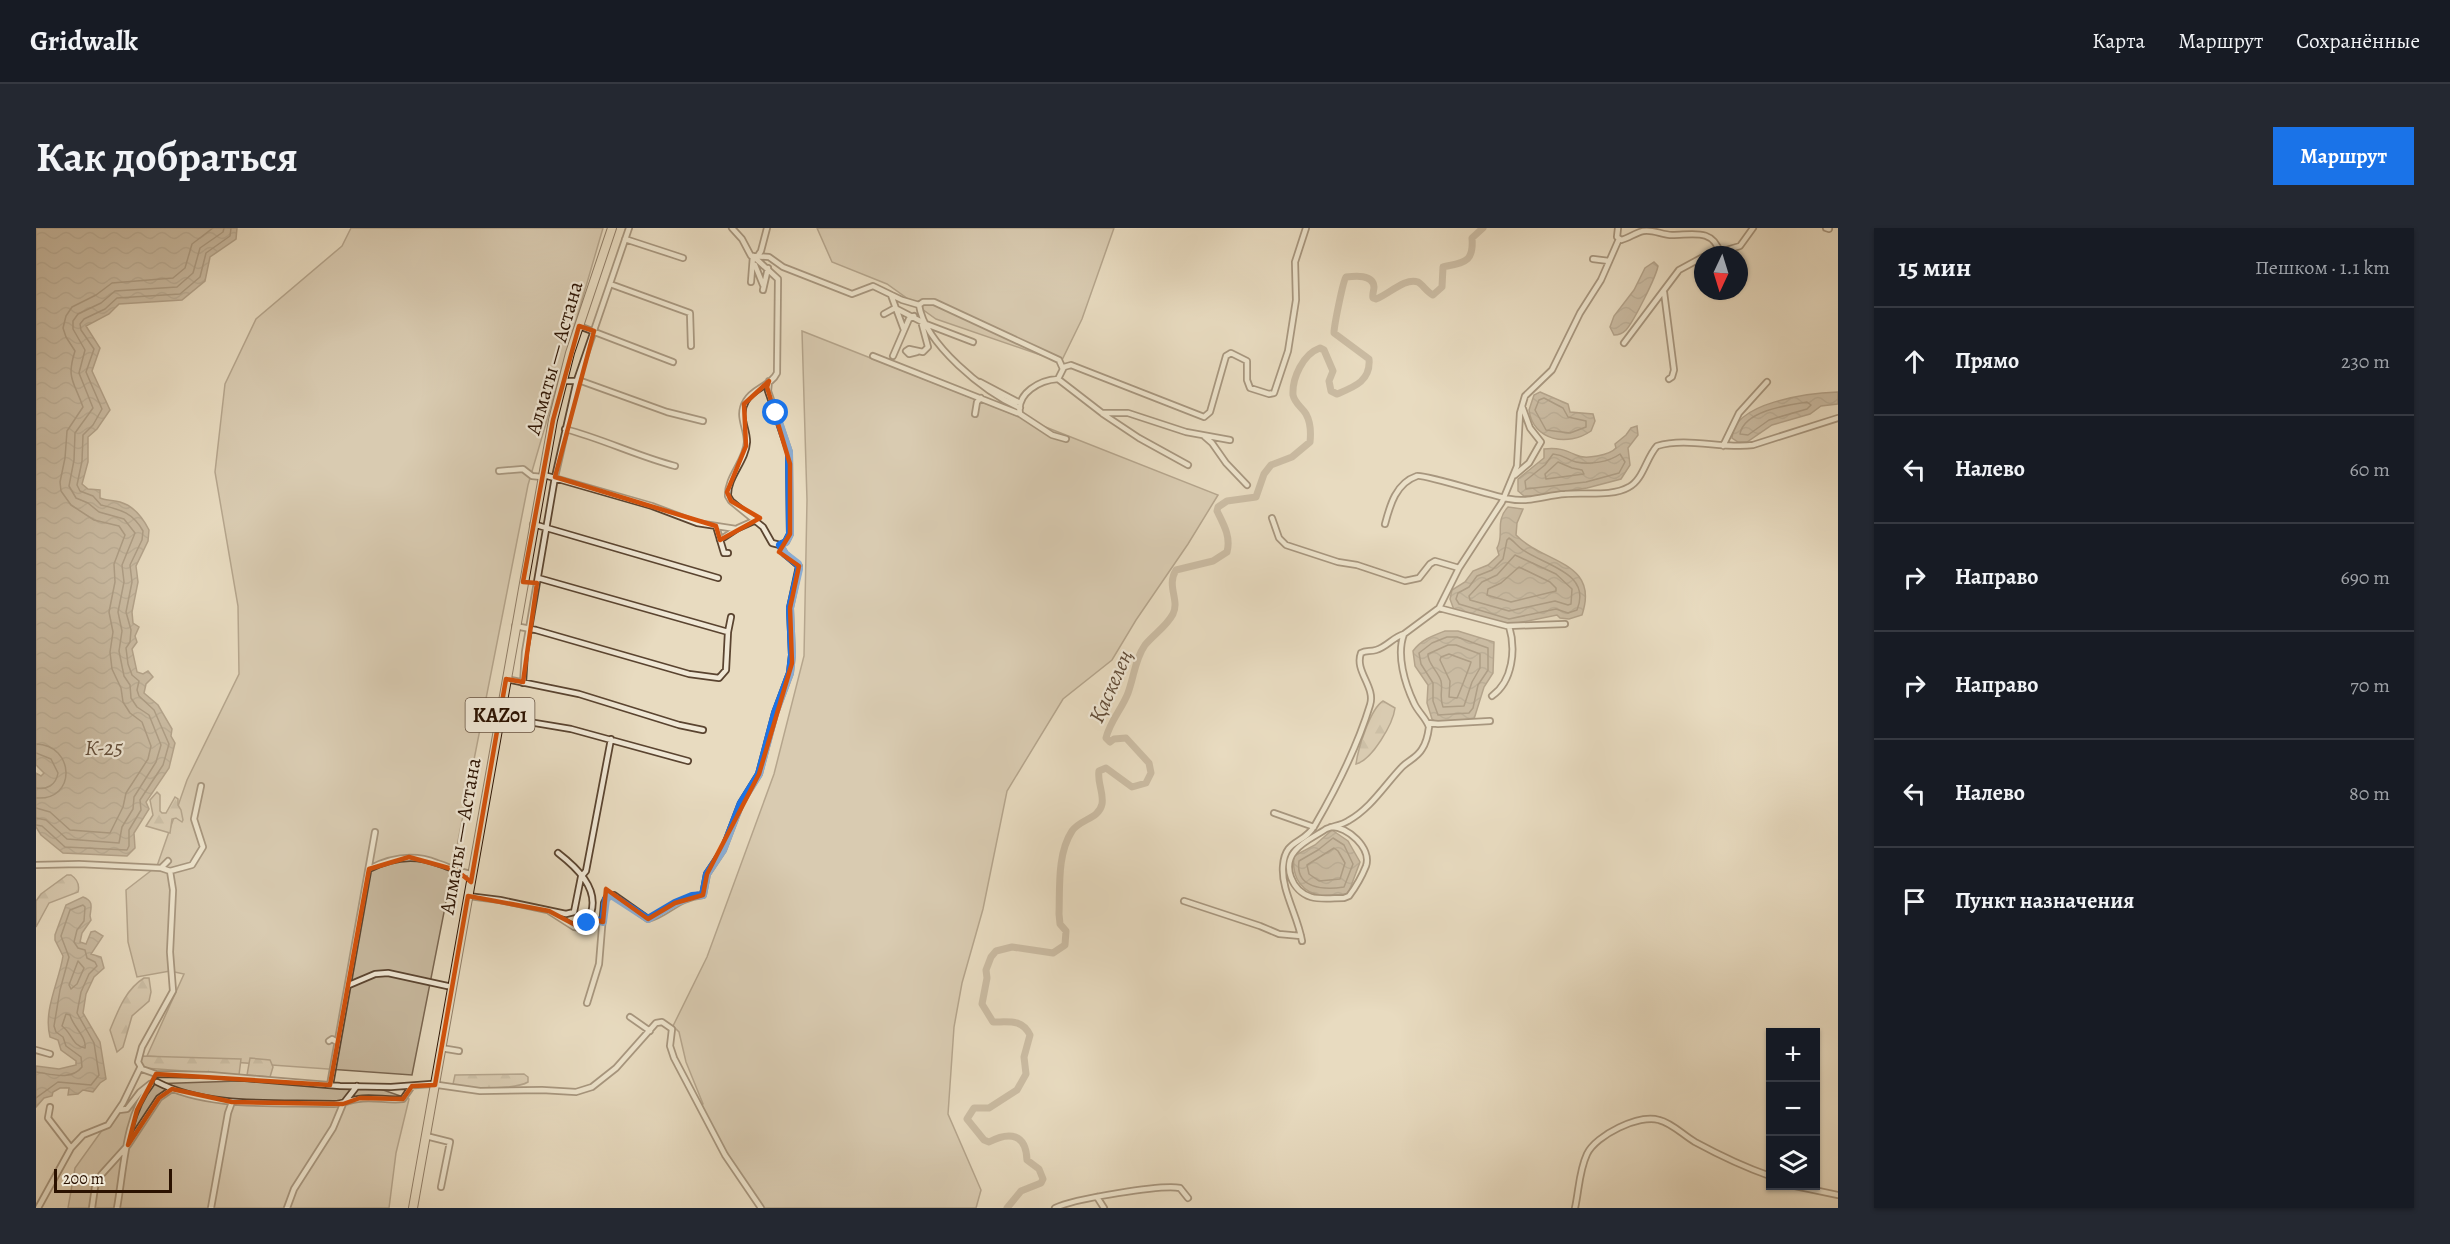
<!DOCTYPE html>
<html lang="ru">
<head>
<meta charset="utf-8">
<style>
  :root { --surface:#171b24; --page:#242831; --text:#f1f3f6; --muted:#9ea1a6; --line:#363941; --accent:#1a73e8 }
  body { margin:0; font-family:Alegreya,serif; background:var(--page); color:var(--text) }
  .controls { position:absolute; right:18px; bottom:18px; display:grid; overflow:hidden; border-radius:0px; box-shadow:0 2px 4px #0004 }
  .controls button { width:54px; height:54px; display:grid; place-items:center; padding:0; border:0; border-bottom:2px solid var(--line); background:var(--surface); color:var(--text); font:30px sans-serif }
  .compass { position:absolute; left:1658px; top:18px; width:54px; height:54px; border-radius:50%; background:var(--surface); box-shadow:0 2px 4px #0004; rotate:184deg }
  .scale { position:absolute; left:18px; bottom:15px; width:118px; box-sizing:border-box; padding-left:6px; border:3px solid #2a1100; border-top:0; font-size:16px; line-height:21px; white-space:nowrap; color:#2a1100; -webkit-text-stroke:4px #f0e8d6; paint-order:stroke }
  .stop { position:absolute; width:18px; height:18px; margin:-14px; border:4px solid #1a73e8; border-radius:50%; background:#fff }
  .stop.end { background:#1a73e8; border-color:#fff; box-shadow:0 2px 6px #0008 }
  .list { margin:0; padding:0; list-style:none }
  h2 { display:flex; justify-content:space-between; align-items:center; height:78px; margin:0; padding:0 24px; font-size:26px }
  h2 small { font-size:20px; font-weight:400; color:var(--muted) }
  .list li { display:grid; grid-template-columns:39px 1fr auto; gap:18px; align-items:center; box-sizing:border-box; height:108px; padding:0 24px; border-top:2px solid var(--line) }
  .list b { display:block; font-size:22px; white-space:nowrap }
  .list em { font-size:20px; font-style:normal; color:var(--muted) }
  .icon { flex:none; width:33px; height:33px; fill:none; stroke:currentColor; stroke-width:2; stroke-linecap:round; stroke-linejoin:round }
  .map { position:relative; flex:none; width:1802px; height:980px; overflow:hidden; border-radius:0px }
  header { display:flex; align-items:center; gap:36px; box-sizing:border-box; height:84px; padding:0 30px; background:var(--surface); border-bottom:2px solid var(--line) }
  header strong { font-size:28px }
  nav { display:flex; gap:33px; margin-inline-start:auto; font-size:21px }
  .intro { display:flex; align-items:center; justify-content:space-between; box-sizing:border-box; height:144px; padding:0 36px }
  h1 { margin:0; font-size:42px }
  .button { padding:15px 27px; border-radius:0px; background:var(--accent); color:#fff; font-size:21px; font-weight:700 }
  main { display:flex; gap:36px; padding:0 36px }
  aside { flex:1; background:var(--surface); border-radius:0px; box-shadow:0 2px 4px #0004 }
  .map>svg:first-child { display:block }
  .green { fill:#c8b99f; stroke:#796550; stroke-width:1.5 }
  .forest { fill:url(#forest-firs); stroke:#796550; stroke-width:1.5 }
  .water { fill:url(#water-waves); stroke:#75614c; stroke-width:1.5 }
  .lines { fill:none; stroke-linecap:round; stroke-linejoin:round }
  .shore { stroke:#685440; stroke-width:1.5 }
  .river { stroke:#a7967f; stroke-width:7 }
  .minor-casing { stroke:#5a4430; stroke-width:8 }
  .trunk-casing { stroke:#2a1100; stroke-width:10 }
  .minor { stroke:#f0e8d6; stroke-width:4.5 }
  .trunk { stroke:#e8dbc0; stroke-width:8 }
  .route { stroke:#1a73e8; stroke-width:8 }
  .marked { fill:none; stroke:#d5520b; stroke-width:4.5; stroke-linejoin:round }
  .labels { text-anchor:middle; stroke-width:4.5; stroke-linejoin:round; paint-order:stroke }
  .shield { fill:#f0e8d6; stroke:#655240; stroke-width:1.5 }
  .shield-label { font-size:20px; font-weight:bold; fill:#2a1100 }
  .street-label { font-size:21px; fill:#2a1100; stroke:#f0e8d6 }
  .water-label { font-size:22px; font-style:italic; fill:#624d39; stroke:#f0e8d6 }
</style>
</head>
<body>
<header>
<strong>Gridwalk</strong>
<nav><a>Карта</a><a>Маршрут</a><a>Сохранённые</a></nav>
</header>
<div class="intro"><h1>Как добраться</h1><a class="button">Маршрут</a></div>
<main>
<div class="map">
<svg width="1802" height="980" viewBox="0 0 1802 980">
  <defs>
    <pattern id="forest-firs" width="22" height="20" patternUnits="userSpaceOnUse" patternTransform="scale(1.5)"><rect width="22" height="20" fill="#c8b99f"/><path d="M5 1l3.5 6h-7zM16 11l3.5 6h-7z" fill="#ac9e87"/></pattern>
    <pattern id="water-waves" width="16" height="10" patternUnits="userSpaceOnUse" patternTransform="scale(1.5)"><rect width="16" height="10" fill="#a7967f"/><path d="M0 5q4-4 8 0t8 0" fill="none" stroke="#887966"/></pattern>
  </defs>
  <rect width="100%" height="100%" fill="#e8dbc0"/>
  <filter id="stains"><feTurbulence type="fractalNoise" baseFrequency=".00333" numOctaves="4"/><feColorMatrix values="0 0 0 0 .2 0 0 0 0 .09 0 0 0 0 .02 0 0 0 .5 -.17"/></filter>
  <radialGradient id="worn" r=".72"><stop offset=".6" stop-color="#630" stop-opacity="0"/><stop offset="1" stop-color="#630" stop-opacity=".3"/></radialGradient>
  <path class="green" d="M315 0H567L492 257 376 847 111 828 148 746 134 743 101 749 92 714 90 662 121 638 151 552 203 446 202 378 179 244 189 156 220 91 306 18Z
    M781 0H1078L1046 91 1025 134 900 91 851 56 796 34Z
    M766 103 1182 267 1152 316 1100 392 1076 432 1027 471 971 563 947 681 926 755 918 799 912 886 945 962 940 980H723L663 878 667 876 650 834 643 804 637 798 671 729 738 546 768 428 771 272Z
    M202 853 333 857 373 871 360 925 353 980H32L39 940 67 901 114 856Z"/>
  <path class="forest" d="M1347 473 1359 480C1357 496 1336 532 1320 536 1322 521 1334 481 1347 473Z
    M121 564 124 567V583L126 585H130L139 569 142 571V577L145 582 147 592 146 594 140 590 136 591 134 605 110 598 117 587 114 572Z
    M31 647H35C41 651 44 656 42 664L13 675 0 699V673L5 666Z
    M108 750H113L115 764 113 773 96 788 87 819 81 824 74 802C82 783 89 762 108 750Z
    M104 828 205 831 203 847 108 840 103 833Z
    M214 830 234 832 237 839 234 849 211 847Z
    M488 846 492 849V854C481 861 429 862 417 856L419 847Z"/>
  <path class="water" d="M0 0H201L200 11 174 29 169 53 146 72 83 76 73 86 50 98 64 120 56 143 74 182 61 201 52 209V234L46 256 52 261 64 262V270C71 273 77 272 84 274 98 278 107 290 113 302L112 313 100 338 102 354 96 384 97 395 103 399 99 408 101 414 96 421 101 444 107 446 112 443 117 449 110 456 108 465 122 477 136 501 135 508 139 515 133 540 110 574 113 581 98 605 99 620 91 628 27 625 5 607 0 599V545L5 548 8 545 0 537Z
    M1618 34 1622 38C1620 49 1598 93 1590 102 1586 106 1583 107 1578 107L1574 99 1578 88 1598 62 1609 40Z
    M1504 164 1532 176 1534 184 1557 186 1559 193 1555 203C1532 219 1497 213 1493 182L1498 167Z
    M1802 164V176L1785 178 1774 186 1736 197 1711 214H1702L1696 210C1697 174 1774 165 1802 164Z
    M1601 198 1602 207 1592 220 1594 237 1585 251 1551 260 1496 268H1488L1482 263V251L1508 230V221C1521 219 1529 222 1540 227 1549 232 1574 227 1580 220L1579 216 1590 207 1595 200Z
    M1472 279 1487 281 1481 295 1480 307C1508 336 1564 333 1546 387L1533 391 1524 390 1521 387 1472 397 1418 382 1414 371 1416 362 1429 354 1437 343 1452 337 1463 327 1461 320C1469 307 1458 294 1472 279Z
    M1409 403H1422L1458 414 1457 445 1448 459 1438 491 1400 494 1396 491 1391 475 1392 457 1379 438 1377 423C1385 412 1396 408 1409 403Z
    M1296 602 1312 613 1324 634 1312 666C1303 666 1288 670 1279 666 1261 660 1256 644 1258 628L1279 617Z
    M47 669C58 673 55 679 54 688L55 692 46 705 44 714 50 716 55 704 59 703 67 708 55 726 65 729 68 740 58 749 50 766 47 785 64 814 70 851 64 855 57 864 47 862 42 866 32 867 33 860H24L17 864 16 868 8 870 0 879V838L23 841 40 837V833L25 822 22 812 14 809C7 782 23 754 27 728L19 712V707L30 677Z"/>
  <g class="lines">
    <path class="shore" d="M1508 170 1527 180 1532 189 1550 193V199L1534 205 1510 202 1499 182 1503 172Z
      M1771 174 1775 177 1771 181 1733 192 1712 207 1704 206C1708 183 1751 177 1771 174Z
      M1517 226C1529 227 1531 232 1540 234 1554 237 1573 234 1584 226L1589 234 1583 245 1550 254 1490 261 1489 253 1509 237Z
      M1522 234 1536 240 1546 242 1548 246 1510 251 1509 246Z
      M1473 310C1478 313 1482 319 1487 322 1510 338 1556 345 1541 382L1532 385 1520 381 1473 391 1423 376 1420 371 1422 365 1433 359 1441 348 1456 342 1467 331 1471 312Z
      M1479 327 1520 346 1536 361 1535 376 1532 377 1519 373 1473 383 1434 372 1433 368 1446 354 1461 347Z
      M1483 339 1514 354 1520 360V363L1475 374 1451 367 1452 361 1465 355Z
      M1411 409H1421L1452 420V442L1442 457 1437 480 1433 485 1402 487 1397 473V455L1385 436 1383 425 1396 415Z
      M1412 417H1420L1444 426V440L1436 454 1428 478 1407 479C1403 469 1407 462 1405 453 1402 443 1391 435 1392 426Z
      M1413 426 1435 434C1434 438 1423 466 1421 470L1413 469 1414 453 1404 432 1405 429Z
      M0 516C39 517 41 573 0 570
      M0 525 15 531 22 545C20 557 11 562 0 560
      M0 580 14 584 34 602 74 605 87 579 90 565 112 531 115 518 106 494 94 485 87 474 85 460 76 441 74 424 77 404 73 384 79 354 78 336 89 307 83 298 58 292 35 277 25 263 24 254 29 230 31 203 47 179C38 153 30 151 39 123L30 109 27 100 30 88 36 79 60 67 76 55 137 50 149 40 156 16 177 0
      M0 590 10 592 31 611 83 615 86 599 97 581 98 569 120 534 125 517 113 487 101 479 95 470 94 457 88 448 83 423 86 403 82 384 88 354 86 337 99 305 88 291 63 284 52 275 40 270 33 258 38 232 39 205 57 180 43 145 49 122 37 101V93L42 86 65 75 79 63 141 59 157 45 164 20 187 4 188 0
      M0 597 6 598 29 619 91 622 93 618V602L105 582 104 572 127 537 133 516 118 482 103 468 101 462 103 453 96 447 92 436 90 420 94 414 95 402 90 384 96 354 94 337 106 312 107 303C96 284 85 282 65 277L57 268 44 263 41 257 46 233 47 207 57 197 66 181 50 144 58 121 45 102 44 96 48 91 69 81 81 70 144 66 164 49 170 25 194 8 195 0
      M1297 610 1308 617 1317 636 1308 659C1288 662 1259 661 1263 633L1282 622Z
      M1298 620 1302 623 1309 635 1304 651 1283 653 1273 646 1271 637Z
      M42 733 48 740 41 756 35 761 33 757Z
      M30 786 34 787C37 799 51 809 49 820 36 818 36 805 26 798Z
      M0 844C15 846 35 853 46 839L45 829 30 818 27 809 20 804 18 798 24 762 33 729 25 708 34 682 47 677 49 679 48 693 41 702 38 714 42 720 49 722 51 730 59 734 61 738 53 746 45 764 41 785 58 815 63 847 55 857 22 854 0 870"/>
    <path class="river" d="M971 980 985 963 1005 955 1007 951 1003 941 991 932C990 906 974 903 953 914L948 912 931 891 938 880H953L981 862 990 846 988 829 994 807C986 791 974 794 957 794L946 776 951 750 950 742 955 729 960 723 976 719 1017 725 1029 717 1030 703 1024 696 1023 686C1024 660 1021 626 1036 603 1044 591 1063 591 1066 576 1068 565 1061 554 1063 543L1070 540 1096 559 1110 555 1115 545 1113 535 1090 510 1078 511 1074 514 1070 510C1074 493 1086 481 1092 465 1098 449 1099 431 1109 417 1118 406 1130 399 1137 386 1144 372 1130 358 1140 342L1177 333 1191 324C1195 309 1188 297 1181 283L1182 279 1191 273 1220 269 1228 246 1235 237 1256 229 1274 214C1275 205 1275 195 1270 186 1266 179 1259 176 1257 167 1256 150 1267 126 1284 120L1288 122 1297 143 1293 153 1295 163 1301 166C1318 159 1335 153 1333 131L1298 105C1298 98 1307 53 1310 49 1319 48 1337 46 1338 59 1338 63 1336 66 1337 70L1340 71C1352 67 1369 49 1382 54 1387 57 1391 64 1397 67L1406 59 1407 39C1428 34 1438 35 1436 10L1447 0"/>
    <defs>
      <path id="minor" d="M696 0 706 11 715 28 733 29 747 39 816 66 837 58 866 72 883 77 887 74H898L1023 132 1027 141
        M1582 0 1581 9 1585 12C1593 10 1599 5 1607 3 1617 1 1626 7 1636 7 1656 7 1677 0 1684 25
        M1790 0 1793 1
        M589 11 647 30
        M1673 27 1704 18 1717 0
        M717 28 742 51 741 145C735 158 717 160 710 173 701 188 711 199 711 214 710 233 691 249 692 268L695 273 727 299 736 315 744 317 750 314 754 306 753 224 732 163 733 153
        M721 29 725 23 731 0
        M1557 31 1573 33
        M719 37 727 57
        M715 54 717 28
        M574 56 654 85 655 118
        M727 62 732 40
        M1628 64 1638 142 1636 149 1633 151
        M855 67 868 102
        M883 77C889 116 948 164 984 180
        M848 86 859 80 890 96 937 114
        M543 98 637 134
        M1588 115 1643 42 1667 29
        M881 124 873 126 870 123 873 121 887 124 892 119 885 93
        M837 128 984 186
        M857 128 873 91 878 88
        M1022 151 1028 139 1035 137 1168 189 1174 184 1190 128 1195 125 1211 133V152L1214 160 1233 166 1238 165 1252 123 1260 72 1259 34 1270 0
        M527 153H545L631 184 667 193
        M944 154 984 175
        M939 186 941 174 945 170
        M1067 186 1103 210 1152 237
        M529 201C567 211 601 228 639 238
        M1168 208 1176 215 1190 235 1211 257
        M1030 211 1016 207 984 186C980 165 1004 152 1022 151L1066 185H1092L1150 204 1194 212
        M1687 218 1703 185 1731 154
        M463 243 487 241 496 248 506 249
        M508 247 616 278 661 295 700 301
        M1479 247 1493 235 1505 214 1494 200 1486 178
        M1236 290 1243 310 1250 317 1302 334 1321 337 1369 353 1383 350 1394 336 1399 333 1423 340
        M497 296 682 350
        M1349 296C1354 277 1360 255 1381 248 1387 246 1460 269 1474 271 1492 275 1511 267 1529 266 1548 264 1576 269 1593 259 1607 252 1610 230 1621 218 1651 209 1686 221 1717 217L1802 190
        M680 298 688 325H692
        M684 312 702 300 720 292
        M1403 380 1471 398 1529 396
        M479 398 500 402 653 446 683 450 690 442 692 404 502 350
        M692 404 695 389
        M470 451 543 466 643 497 667 502
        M487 455 489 424 519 249 541 152 593 0
        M1456 468C1477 453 1480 421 1473 398
        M463 489 535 501 652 533
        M1392 495 1402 496 1454 493
        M1238 585 1278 599
        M1295 599C1311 598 1336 620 1330 638 1326 648 1319 660 1313 668L1308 670C1297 670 1285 672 1275 669 1256 663 1246 638 1259 623 1267 613 1280 608 1290 601 1297 598 1306 597 1312 593 1335 580 1348 558 1365 540 1371 533 1381 530 1386 521 1390 515 1392 507 1393 499 1390 490 1382 484 1378 475 1369 456 1360 427 1368 406L1403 380 1423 340 1466 274 1481 238 1484 185 1489 168 1516 142 1544 85 1565 52 1583 11
        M0 637 43 636 125 640 134 643 156 637 167 619 158 591 165 558
        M125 640 132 633
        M333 641C354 630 378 626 401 635 413 639 423 644 436 646
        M134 643 137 662 134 724 137 763 106 819 102 834 106 841 120 846 174 847 304 858 355 859 395 856 444 863 506 862 540 864 556 859 580 840 620 795 626 794 636 801 634 818 638 830 689 927 725 980
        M432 668 464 672 530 686 538 684 545 649 550 643 575 511
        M1148 673 1224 698 1243 706 1265 708
        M513 683 538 699 545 700C551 697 553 692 555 685 563 660 540 639 522 625
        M1266 713C1262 688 1245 662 1247 638 1249 610 1268 617 1279 597 1301 559 1321 520 1334 477 1340 459 1318 443 1325 425 1330 422 1334 424 1340 422 1351 419 1357 409 1368 406
        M313 757 339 746 352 745 416 759
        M551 775 563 736 568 675 571 669 578 667 612 691C633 685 640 670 667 667L671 646 687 622 705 575 723 546 739 485 754 445 756 427 754 380 763 338 749 326 744 317
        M594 789 614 803
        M293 813 296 811 301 814
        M405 820 423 823
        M0 822 14 826
        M121 854C173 881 240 874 298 876 307 876 313 872 322 871 336 868 352 873 367 871L376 858
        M294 857 339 604
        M14 879 12 890 35 920
        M83 882 91 881 104 864 114 856
        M390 908 414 914 405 959
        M1759 958 1802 967
        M1061 969 1068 980
        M2 980 35 920 47 907 72 897 87 875 104 840
        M56 980 59 959 65 947 92 917 123 870 136 861
        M81 980C88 941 89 888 115 856
        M175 980 192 885 196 874
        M251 980 258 961 297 900 307 876 321 858
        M1019 980C1037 971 1127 956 1144 960L1152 970
        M1539 980C1543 962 1543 943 1551 926 1560 907 1603 886 1623 892 1636 895 1647 907 1659 914 1683 927 1708 939 1734 948"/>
      <path id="trunk" d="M377 980 517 192 534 125 576 0"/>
    </defs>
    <use href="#minor" class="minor-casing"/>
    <use href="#trunk" class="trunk-casing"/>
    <use href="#minor" class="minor"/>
    <use href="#trunk" class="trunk"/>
  </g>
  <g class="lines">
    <path class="route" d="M551 695 553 690 567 694 570 671 575 667 612 691 639 675 656 668 667 667 671 646 687 622 705 575 723 546 739 485 754 445 756 427 754 380 763 341 762 336 749 326 744 317 750 314 754 306 753 224 740 185"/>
  </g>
  <path d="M0 0H1802V980H0ZM543 98 558 103 519 249 680 298 684 312 724 290 695 273 691 264 710 218 708 176 733 153 731 159 754 236V306L743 324 763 338 754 380 756 435 723 546 671 646 667 667 639 675 612 691 570 661 567 694 554 690 545 700 513 683 432 668 399 857 376 858 367 871 324 870 307 876 196 874 136 861 123 870 92 917 101 882 120 846 294 857 333 641 373 629 420 642 435 654 470 451 487 454 501 355 487 354 517 192Z" fill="#e8dbc0" fill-opacity=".55" fill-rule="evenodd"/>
  <path class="marked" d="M543 98 558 103 519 249 680 298 684 312 724 290 695 273 691 264 710 218 708 176 733 153 731 159 754 236V306L743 324 763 338 754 380 756 435 723 546 671 646 667 667 639 675 612 691 570 661 567 694 554 690 545 700 513 683 432 668 399 857 376 858 367 871 324 870 307 876 196 874 136 861 123 870 92 917 101 882 120 846 294 857 333 641 373 629 420 642 435 654 470 451 487 454 501 355 487 354 517 192Z"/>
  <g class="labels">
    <rect class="shield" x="429.5" y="470" width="69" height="34" rx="4.5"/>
    <g class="shield-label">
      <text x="464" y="494">KАZ01</text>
    </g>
    <g class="street-label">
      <text transform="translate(518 130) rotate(-74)" y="7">Алматы — Астана</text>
      <text transform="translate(424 608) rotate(-80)" y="7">Алматы — Астана</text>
    </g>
    <g class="water-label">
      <text transform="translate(1074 458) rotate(-66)" y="8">Қаскелең</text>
      <text x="68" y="527">К-25</text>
    </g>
  </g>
  <rect width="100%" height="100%" filter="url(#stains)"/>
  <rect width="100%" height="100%" fill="url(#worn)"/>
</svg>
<div class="controls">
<button>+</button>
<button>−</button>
<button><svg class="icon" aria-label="layers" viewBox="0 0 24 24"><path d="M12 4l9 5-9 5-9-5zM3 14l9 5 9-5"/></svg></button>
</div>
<svg class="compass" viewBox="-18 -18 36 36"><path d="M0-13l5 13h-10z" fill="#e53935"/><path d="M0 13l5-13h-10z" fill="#9ea1a6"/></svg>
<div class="scale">200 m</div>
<div class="stop" style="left:740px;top:185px"></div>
<div class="stop end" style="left:551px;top:695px"></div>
</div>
<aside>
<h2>15 мин<small>Пешком · 1.1 km</small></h2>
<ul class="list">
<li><svg class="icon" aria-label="ahead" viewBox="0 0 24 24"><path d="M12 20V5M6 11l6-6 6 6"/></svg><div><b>Прямо</b></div><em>230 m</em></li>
<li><svg class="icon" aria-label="left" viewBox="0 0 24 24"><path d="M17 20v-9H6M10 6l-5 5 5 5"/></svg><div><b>Налево</b></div><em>60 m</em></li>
<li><svg class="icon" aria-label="right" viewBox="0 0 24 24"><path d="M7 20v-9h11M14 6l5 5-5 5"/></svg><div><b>Направо</b></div><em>690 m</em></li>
<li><svg class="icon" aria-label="right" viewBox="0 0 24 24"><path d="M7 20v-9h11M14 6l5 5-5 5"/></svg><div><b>Направо</b></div><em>70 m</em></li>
<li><svg class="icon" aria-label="left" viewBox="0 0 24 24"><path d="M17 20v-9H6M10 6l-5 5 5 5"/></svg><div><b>Налево</b></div><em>80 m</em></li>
<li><svg class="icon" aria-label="arrive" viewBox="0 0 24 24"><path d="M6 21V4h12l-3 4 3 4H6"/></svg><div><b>Пункт назначения</b></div></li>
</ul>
</aside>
</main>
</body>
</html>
